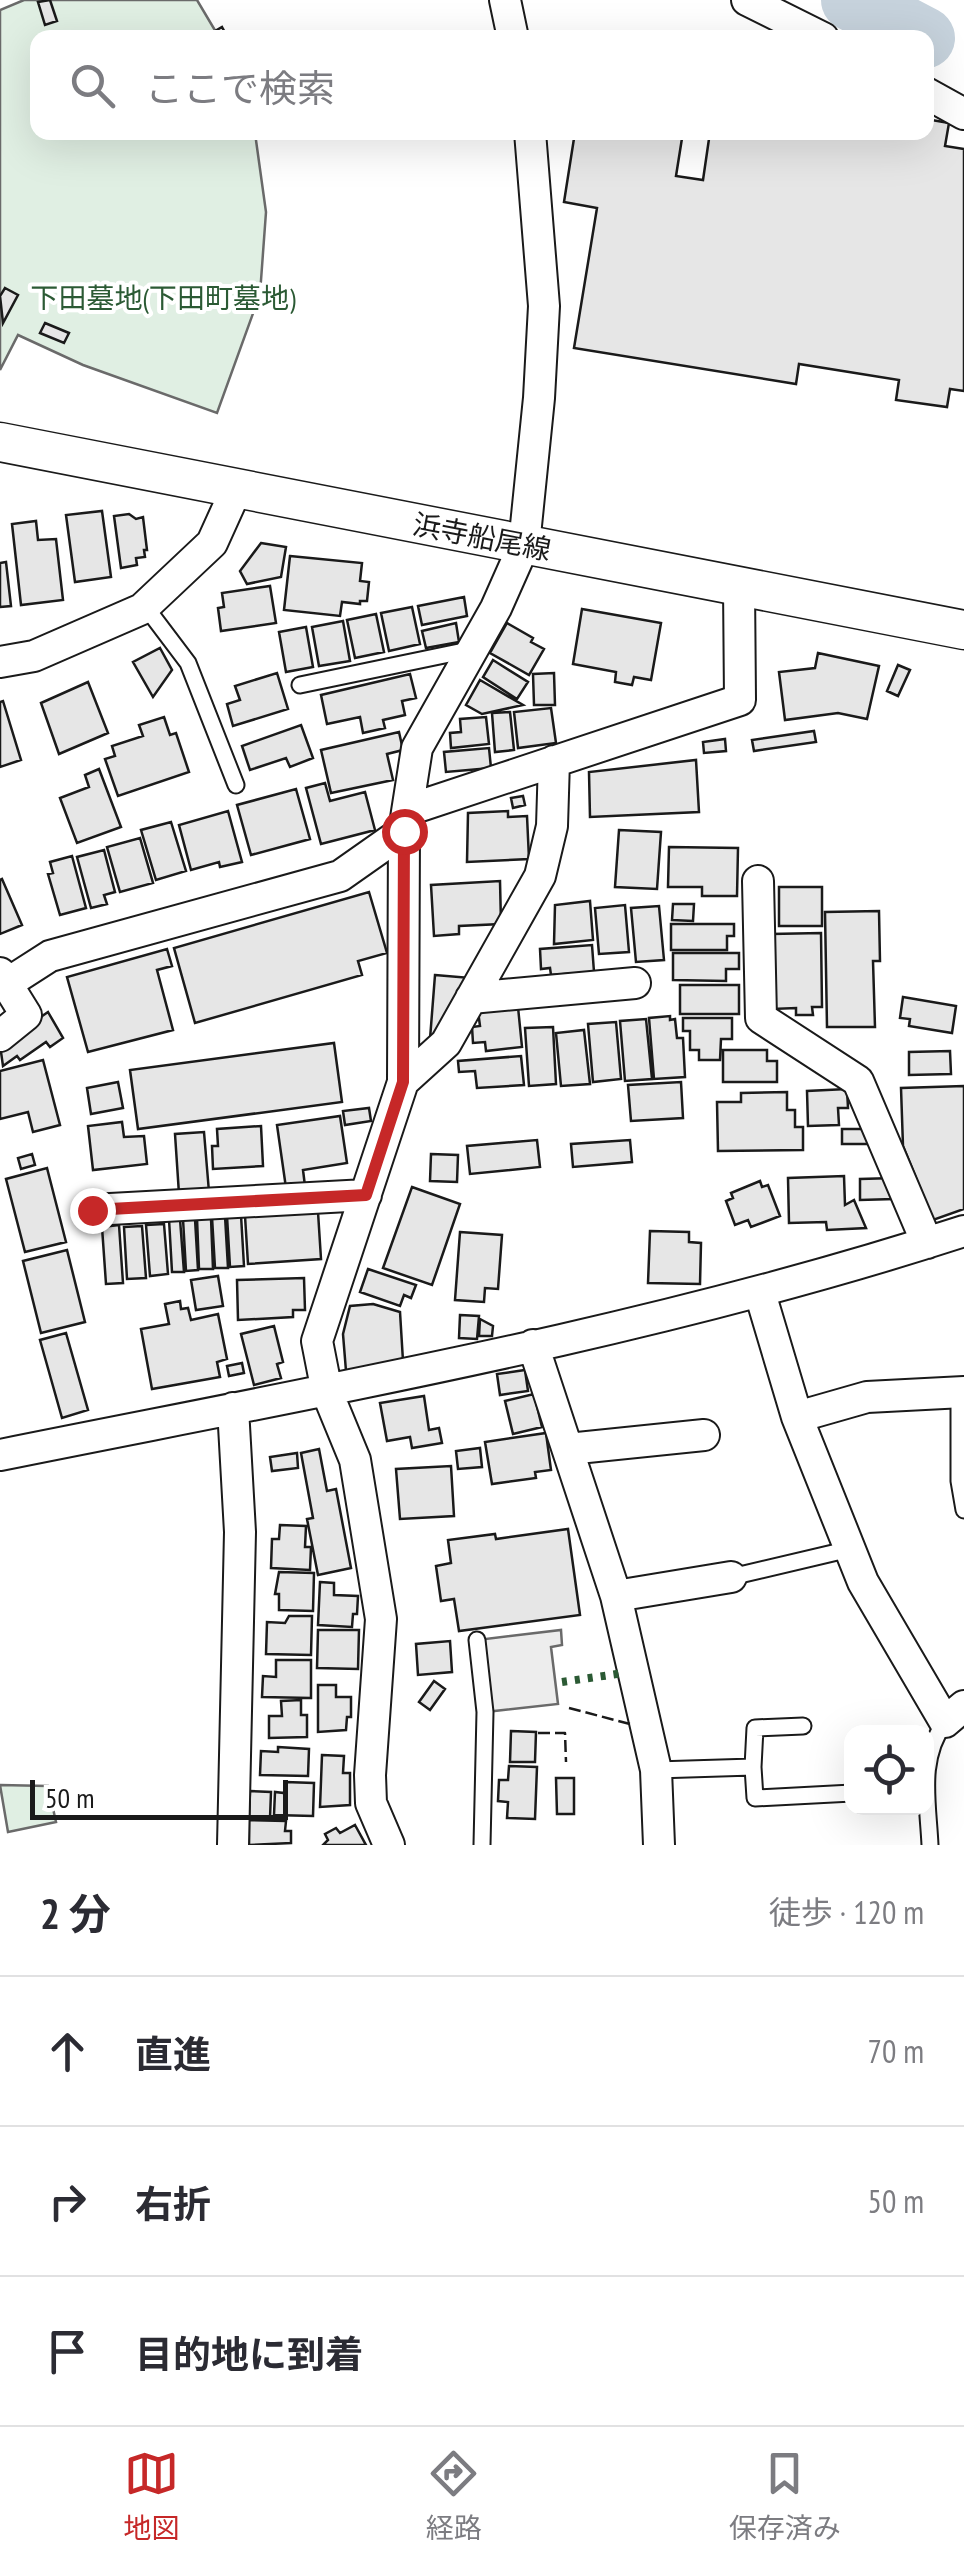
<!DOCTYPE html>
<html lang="ja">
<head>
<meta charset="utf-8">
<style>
  :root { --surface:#fff; --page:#f7f7f7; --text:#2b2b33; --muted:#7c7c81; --line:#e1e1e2; --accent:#c62828 }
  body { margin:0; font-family:"PT Sans Narrow","Noto Sans JP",sans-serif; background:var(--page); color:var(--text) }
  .controls { position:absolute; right:30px; bottom:30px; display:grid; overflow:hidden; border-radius:20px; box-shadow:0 10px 40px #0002 }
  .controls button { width:90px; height:90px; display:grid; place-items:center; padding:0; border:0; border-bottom:2px solid var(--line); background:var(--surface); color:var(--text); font:50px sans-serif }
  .scale { position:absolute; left:30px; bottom:25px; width:258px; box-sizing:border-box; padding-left:10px; border:5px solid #1a1a1a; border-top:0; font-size:28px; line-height:35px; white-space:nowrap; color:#1a1a1a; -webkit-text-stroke:8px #fff; paint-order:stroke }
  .stop { position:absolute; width:30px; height:30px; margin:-22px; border:8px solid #c62828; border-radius:50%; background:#fff }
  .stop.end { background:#c62828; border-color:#fff; box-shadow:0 2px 10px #0008 }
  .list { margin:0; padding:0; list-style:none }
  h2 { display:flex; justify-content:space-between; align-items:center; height:130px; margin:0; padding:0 40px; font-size:42px }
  h2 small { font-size:32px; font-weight:400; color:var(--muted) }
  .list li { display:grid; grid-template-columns:65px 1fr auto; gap:30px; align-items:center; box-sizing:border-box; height:150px; padding:0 40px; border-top:2px solid var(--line) }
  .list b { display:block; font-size:38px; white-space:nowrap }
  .list em { font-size:32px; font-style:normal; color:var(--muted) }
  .icon { flex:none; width:55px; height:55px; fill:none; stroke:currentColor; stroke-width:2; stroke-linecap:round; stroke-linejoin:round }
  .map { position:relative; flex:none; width:964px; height:1845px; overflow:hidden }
  .search { position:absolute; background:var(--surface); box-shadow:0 10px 40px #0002; left:30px; right:30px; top:30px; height:110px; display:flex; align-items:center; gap:25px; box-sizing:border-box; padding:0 35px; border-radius:20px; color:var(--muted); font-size:38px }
  .sheet { height:580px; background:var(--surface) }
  nav { display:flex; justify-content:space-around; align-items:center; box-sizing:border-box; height:140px; border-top:2px solid var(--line); background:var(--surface); font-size:28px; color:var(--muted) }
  nav a { display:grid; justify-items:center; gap:5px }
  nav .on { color:var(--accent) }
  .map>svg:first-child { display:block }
  .green { fill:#e0efe3; stroke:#6a6a6a; stroke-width:2.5 }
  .parking { fill:#ededed; stroke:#6a6a6a; stroke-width:2.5 }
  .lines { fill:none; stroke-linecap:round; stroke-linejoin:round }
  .river { stroke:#c6d2dc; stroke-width:62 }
  .building { fill:#e6e6e6; stroke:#1a1a1a; stroke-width:2.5 }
  .service-casing { stroke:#1a1a1a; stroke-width:19 }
  .minor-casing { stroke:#1a1a1a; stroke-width:34 }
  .tertiary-casing { stroke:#1a1a1a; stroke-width:41 }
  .service { stroke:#fff; stroke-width:15 }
  .minor { stroke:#fff; stroke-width:30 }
  .tertiary { stroke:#fff; stroke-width:38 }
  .hedge { stroke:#2b5a34; stroke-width:8; stroke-dasharray:5 8; stroke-linecap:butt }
  .fence { stroke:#1a1a1a; stroke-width:2.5; stroke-dasharray:12 5; stroke-linecap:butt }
  .route { stroke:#c62828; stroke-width:12 }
  .labels { text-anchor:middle; stroke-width:8; stroke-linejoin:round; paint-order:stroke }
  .park-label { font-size:28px; fill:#2b5a34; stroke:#fff }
  .street-label { font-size:28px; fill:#1a1a1a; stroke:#fff }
</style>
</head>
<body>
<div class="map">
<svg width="964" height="1845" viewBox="0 0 964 1845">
  <rect width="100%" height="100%" fill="#fff"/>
  <path class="green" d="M24 0H197L219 37 38 38V132L255 133 266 212 260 294 217 413 83 365 18 335 0 370V10Z
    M0 1785 48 1786 56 1822 8 1832Z"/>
  <path class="parking" d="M561 1630 562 1645 551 1647 558 1704 485 1712 477 1640Z"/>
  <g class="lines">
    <path class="river" d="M852 0 924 38"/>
  </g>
  <path class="building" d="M50 0 57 21 45 25 38 2Z
    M222 27 228 38H212L210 34Z
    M926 119 949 123 945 146 964 149V391L950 389 947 407 896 400 899 380 799 364 796 384 574 348 597 208 564 202 575 132H683L676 176 703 180 710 132H926Z
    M5 288 18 295 3 323 0 296Z
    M45 323 69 333 64 343 40 333Z
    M102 511 111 577 75 582 66 515Z
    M129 514 136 519 143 517 147 550H144L145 557 136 558 137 565 121 568 114 516Z
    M36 521 38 540 56 539 63 600 21 605 12 524Z
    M261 543 286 547 281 577 247 584 240 571Z
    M290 556 362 563 360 581 369 582 367 601H360V604L342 602 340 616 284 610Z
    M6 562 11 606 0 607V563Z
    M270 586 276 623 221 631 218 608 224 607 222 593Z
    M464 597 467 616 422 625 418 606Z
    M412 607 420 644 389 651 381 613Z
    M582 609 661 623 651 680 634 677 632 685 615 682 616 672 573 664Z
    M376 614 384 652 355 658 347 620Z
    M343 621 350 661 319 666 312 627Z
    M456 623 459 642 426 648 422 631Z
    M507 623 533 638 531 642 544 649 529 675 490 653Z
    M306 627 313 667 286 672 279 632Z
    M160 648 172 670 153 697 133 662Z
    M818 653 879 666 867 719 838 713 785 720 779 672 815 668Z
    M493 660 528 682 517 699 483 677Z
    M898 665 910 670 898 696 887 691Z
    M277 673 288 709 233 726 227 704 240 700 235 686Z
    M554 673 555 705H534L533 674Z
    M410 674 416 698 402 701 405 715 383 720 385 728 363 733 360 717 327 724 321 695Z
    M480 680 523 705 482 714 466 705Z
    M88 682 108 733 59 754 41 703Z
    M3 701 21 760 0 767V702Z
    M551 708 556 743 518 748 514 712Z
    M510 712 514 750 495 752 492 713Z
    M164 717 170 735 176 733 189 772 118 796 105 759 115 756 112 746 143 736 139 725Z
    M486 717 489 744 451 748 450 733 461 732 460 719Z
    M301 725 313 758 290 767 286 758 250 770 242 746Z
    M814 731 816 742 754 751 752 740Z
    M399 732 403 750 387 754 393 780 331 793 321 750Z
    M725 739 726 751 704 753 703 742Z
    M489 748 491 768 446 772 444 752Z
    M696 760 699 812 590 817 589 772Z
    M99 769 121 827 77 843 60 798 89 787 85 775Z
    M325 783 330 801 365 792 375 830 321 844 306 788Z
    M296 789 310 839 251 855 237 805Z
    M523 796 525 805 513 808 511 798Z
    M228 811 242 862 220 867 219 862 191 870 179 825Z
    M508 811V817L527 816 529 859 467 862 468 813Z
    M171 822 186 871 156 880 141 830Z
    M619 830 661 832 657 889 615 887Z
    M140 838 153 883 120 892 107 847Z
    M669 847 738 848 737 896H702V887H668Z
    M104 850 115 892 104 895 107 904 91 908 77 857Z
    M72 856 86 908 60 915 48 874 53 873 50 862Z
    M2 879 22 925 0 934V880Z
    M500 881 501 924 459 926V934L434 936 431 885Z
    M779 887H822V926H779Z
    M369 892 387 953 358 961 362 975 195 1023 174 948Z
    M590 901 593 940 554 944 555 905Z
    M673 904H694L693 921 672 920Z
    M625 905 629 952 599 954 595 908Z
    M659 906 664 960 636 962 631 908Z
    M879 911 880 961H873L875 1027H827L825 912Z
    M671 924H734V936H727V950H671Z
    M821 933 822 1007H812L813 1015H796V1008L772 1009 771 934Z
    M592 945 594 972 551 975 550 968 541 969 540 949Z
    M167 949 172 966 157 970 173 1030 88 1052 67 977Z
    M673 953H739V969H726V981L673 980Z
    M435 975 471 978 438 1039H430Z
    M680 985H739V1014H680Z
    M903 997 956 1006 952 1033 909 1026 910 1019 900 1018Z
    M518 1007 522 1047 486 1051 485 1042 473 1043 472 1027 480 1026 478 1011Z
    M48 1012 63 1038 50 1047 46 1042 20 1060 17 1056 3 1066 0 1045Z
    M670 1016V1020L675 1019 677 1038H683L685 1077 654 1079 649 1018Z
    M683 1018H732V1039H721L720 1060H699V1050H690V1031H683Z
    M646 1019 652 1079 625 1081 620 1021Z
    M616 1022 621 1079 593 1082 588 1024Z
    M553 1027 556 1084 529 1086 525 1028Z
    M584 1030 590 1084 561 1086 556 1033Z
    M334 1043 342 1102 138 1129 130 1070Z
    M723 1050H767V1061H777V1082H723Z
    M950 1051 951 1074 909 1075V1052Z
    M521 1056 524 1085 477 1088 475 1071 459 1072 458 1061Z
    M43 1060 60 1125 33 1132 28 1112 0 1119V1071Z
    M118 1082 123 1108 91 1114 87 1088Z
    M681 1082 683 1118 631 1121 628 1085Z
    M964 1086V1209L933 1220 903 1146 901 1088Z
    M847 1089 848 1108H838L839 1125 808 1126 807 1091Z
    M787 1092V1110H795V1127H803V1150L718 1151 717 1102H741V1093Z
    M369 1108 371 1121 345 1125 343 1111Z
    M340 1116 347 1163 303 1170 305 1186 286 1188 277 1125Z
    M122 1122 124 1137 144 1136 147 1164 93 1170 88 1126Z
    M261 1126 263 1166 213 1169 212 1146H218L217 1129Z
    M842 1129H871V1144H842Z
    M204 1132 209 1192 179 1194 175 1134Z
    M537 1140 540 1167 470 1174 467 1146Z
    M630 1140 632 1162 573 1167 571 1144Z
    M32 1154 35 1165 21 1169 18 1158Z
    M431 1154 458 1155 457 1182 430 1181Z
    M47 1168 66 1242 25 1252 6 1179Z
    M844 1176 845 1205 854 1200 866 1228 827 1230 826 1222 789 1223 788 1178Z
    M894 1178V1199L860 1200V1179Z
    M760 1181 762 1187 768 1185 780 1216 751 1227 748 1220 735 1225 726 1201 733 1198 731 1193Z
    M412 1187 460 1204 432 1285 383 1268Z
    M318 1212 321 1259 248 1264 245 1216Z
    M241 1215 244 1266 230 1267 227 1216Z
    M225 1216 228 1268H215L212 1217Z
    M197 1218H211L213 1269H199Z
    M169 1219H180L184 1272H172Z
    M183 1219H195L198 1270 186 1271Z
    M164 1224 168 1274 150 1276 146 1225Z
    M119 1225 123 1283 106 1284 102 1227Z
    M142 1226 146 1278 127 1279 124 1227Z
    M650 1231 689 1232V1242L701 1243 700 1284 648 1283Z
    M460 1232 502 1235 498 1289 485 1288 484 1302 455 1300Z
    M67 1250 85 1322 41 1333 23 1261Z
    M368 1269 416 1285 411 1298 404 1295 400 1306 360 1292Z
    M218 1276 223 1306 196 1310 191 1280Z
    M304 1278 305 1310H293V1317L238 1320 237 1280Z
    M180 1301 181 1309 188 1308 191 1320 218 1314 227 1359 217 1362 220 1377 152 1389 141 1329 169 1324 165 1304Z
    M373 1304 400 1312 403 1361 346 1371 343 1334 350 1306Z
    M460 1315 479 1316 477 1339 459 1338Z
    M480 1319 493 1326 492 1336H479Z
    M274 1326 283 1362 277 1364 281 1378 254 1385 241 1334Z
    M66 1333 88 1410 62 1418 40 1340Z
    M242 1363 244 1373 229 1376 227 1366Z
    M525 1370 528 1391 500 1395 497 1374Z
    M534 1394 542 1427 513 1434 505 1401Z
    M424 1396 429 1430 439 1428 442 1443 412 1448 410 1437 387 1441 380 1403Z
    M546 1433 551 1470 535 1472 536 1478 492 1484 485 1442Z
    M480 1448 482 1467 458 1469 456 1451Z
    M319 1449 327 1491 336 1489 351 1568 318 1575 307 1519 313 1518 301 1453Z
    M297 1453 298 1468 272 1471 270 1457Z
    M451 1466 454 1516 400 1519 396 1469Z
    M280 1525 306 1526 305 1547H311L310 1570 271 1568 272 1539H279Z
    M568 1529 580 1615 459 1631 454 1599 441 1601 436 1566 451 1563 448 1540 495 1534 496 1539Z
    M279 1572 314 1573 313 1611 279 1610V1594H275Z
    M320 1582 334 1583V1595L358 1596 357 1614H353L352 1627 318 1625Z
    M289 1616H312L311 1655 266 1654 267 1622 285 1623Z
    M318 1630H359L358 1669 317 1668Z
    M450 1641 452 1672 418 1675 416 1644Z
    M276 1660H311V1698L262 1697 263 1676 276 1677Z
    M434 1681 445 1689 430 1710 419 1702Z
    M318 1685H336V1697H351V1717H347L346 1730 318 1732Z
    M301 1700V1715H307V1737L269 1738V1716H282L281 1701Z
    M511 1731 536 1732 535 1762H510Z
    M278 1747 309 1749 308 1776 260 1775 261 1751 278 1752Z
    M322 1755 344 1756 343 1773H350V1805L320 1807Z
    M509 1766 537 1767 535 1819 507 1818 508 1802 498 1801 499 1780H508Z
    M556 1778H574V1814H557Z
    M285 1782 314 1783 313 1816 274 1815 275 1792 284 1793Z
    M250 1791 271 1792 270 1818H249Z
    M249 1820 286 1821 285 1831H291V1843L249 1845Z
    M355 1825 366 1845H323L328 1840 325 1834 336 1828 340 1833Z"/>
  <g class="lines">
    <defs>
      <path id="service" d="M145 606 188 663 236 785
        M300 685 459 652 470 654
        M959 1394V1481L964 1510
        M731 1577 850 1549
        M477 1640 485 1712 482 1845
        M753 1767 755 1728 803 1726
        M656 1770 753 1767 755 1798 852 1793
        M930 1845C928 1801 918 1760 945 1722"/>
      <path id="minor" d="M505 0 513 38
        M747 0 823 38
        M926 93 964 114
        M0 662 34 656 142 609 212 543 236 490
        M408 810 740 700 739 586
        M758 881 761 1018 858 1081 927 1243
        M0 973 26 1015 0 1036
        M8 983 50 956 340 876 404 831
        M471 998 635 983
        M403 1082 446 1043 540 876 552 826 554 761
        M92 1210 366 1195
        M760 1293 797 1417 863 1582 945 1722 964 1706
        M533 1345 616 1596 656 1770 659 1845
        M797 1417 867 1397 964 1392
        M568 1449 704 1435
        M0 1455C323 1390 650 1333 964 1231
        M616 1596 731 1577
        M233 1845 240 1532 233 1408
        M389 1845 371 1803 370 1775 381 1619 355 1460 327 1392 317 1341 403 1082 404 831 417 748 496 608 524 545 539 398 544 306 530 132"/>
      <path id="tertiary" d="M0 442 964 630"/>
    </defs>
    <use href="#service" class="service-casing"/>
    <use href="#minor" class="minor-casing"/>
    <use href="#tertiary" class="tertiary-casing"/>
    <use href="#service" class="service"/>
    <use href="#minor" class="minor"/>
    <use href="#tertiary" class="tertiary"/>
    <path class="hedge" d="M562 1682 624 1673"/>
    <path class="fence" d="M569 1708 630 1724
      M538 1733H565L566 1762"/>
  </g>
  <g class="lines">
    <path class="route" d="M92 1210 366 1195 403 1082 404 831"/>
  </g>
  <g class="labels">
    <g class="park-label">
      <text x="163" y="308">下田墓地(下田町墓地)</text>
    </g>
    <g class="street-label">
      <text transform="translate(482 537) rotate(11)" y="10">浜寺船尾線</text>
    </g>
  </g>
</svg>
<div class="controls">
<button><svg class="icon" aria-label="locate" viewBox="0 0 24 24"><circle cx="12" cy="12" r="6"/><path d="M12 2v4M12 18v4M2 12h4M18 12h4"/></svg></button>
</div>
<div class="scale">50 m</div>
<div class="stop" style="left:404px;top:831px"></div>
<div class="stop end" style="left:92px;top:1210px"></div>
<div class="search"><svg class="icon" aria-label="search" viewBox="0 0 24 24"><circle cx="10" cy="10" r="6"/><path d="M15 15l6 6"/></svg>ここで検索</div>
</div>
<section class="sheet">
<h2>2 分<small>徒歩 · 120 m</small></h2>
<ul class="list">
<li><svg class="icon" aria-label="ahead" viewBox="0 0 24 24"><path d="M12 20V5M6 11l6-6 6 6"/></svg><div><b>直進</b></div><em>70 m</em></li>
<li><svg class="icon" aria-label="right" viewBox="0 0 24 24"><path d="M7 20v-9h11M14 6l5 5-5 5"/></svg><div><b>右折</b></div><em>50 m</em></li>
<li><svg class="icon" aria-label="arrive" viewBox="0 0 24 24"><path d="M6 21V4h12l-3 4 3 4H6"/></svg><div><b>目的地に到着</b></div></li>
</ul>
</section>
<nav>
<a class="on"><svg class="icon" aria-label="map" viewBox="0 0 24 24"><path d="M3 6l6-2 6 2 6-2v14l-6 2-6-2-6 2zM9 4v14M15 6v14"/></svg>地図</a>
<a><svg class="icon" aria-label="directions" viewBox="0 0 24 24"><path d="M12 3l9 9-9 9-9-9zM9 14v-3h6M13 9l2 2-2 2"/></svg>経路</a>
<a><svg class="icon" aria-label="saved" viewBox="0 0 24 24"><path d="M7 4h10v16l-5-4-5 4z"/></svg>保存済み</a>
</nav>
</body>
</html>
